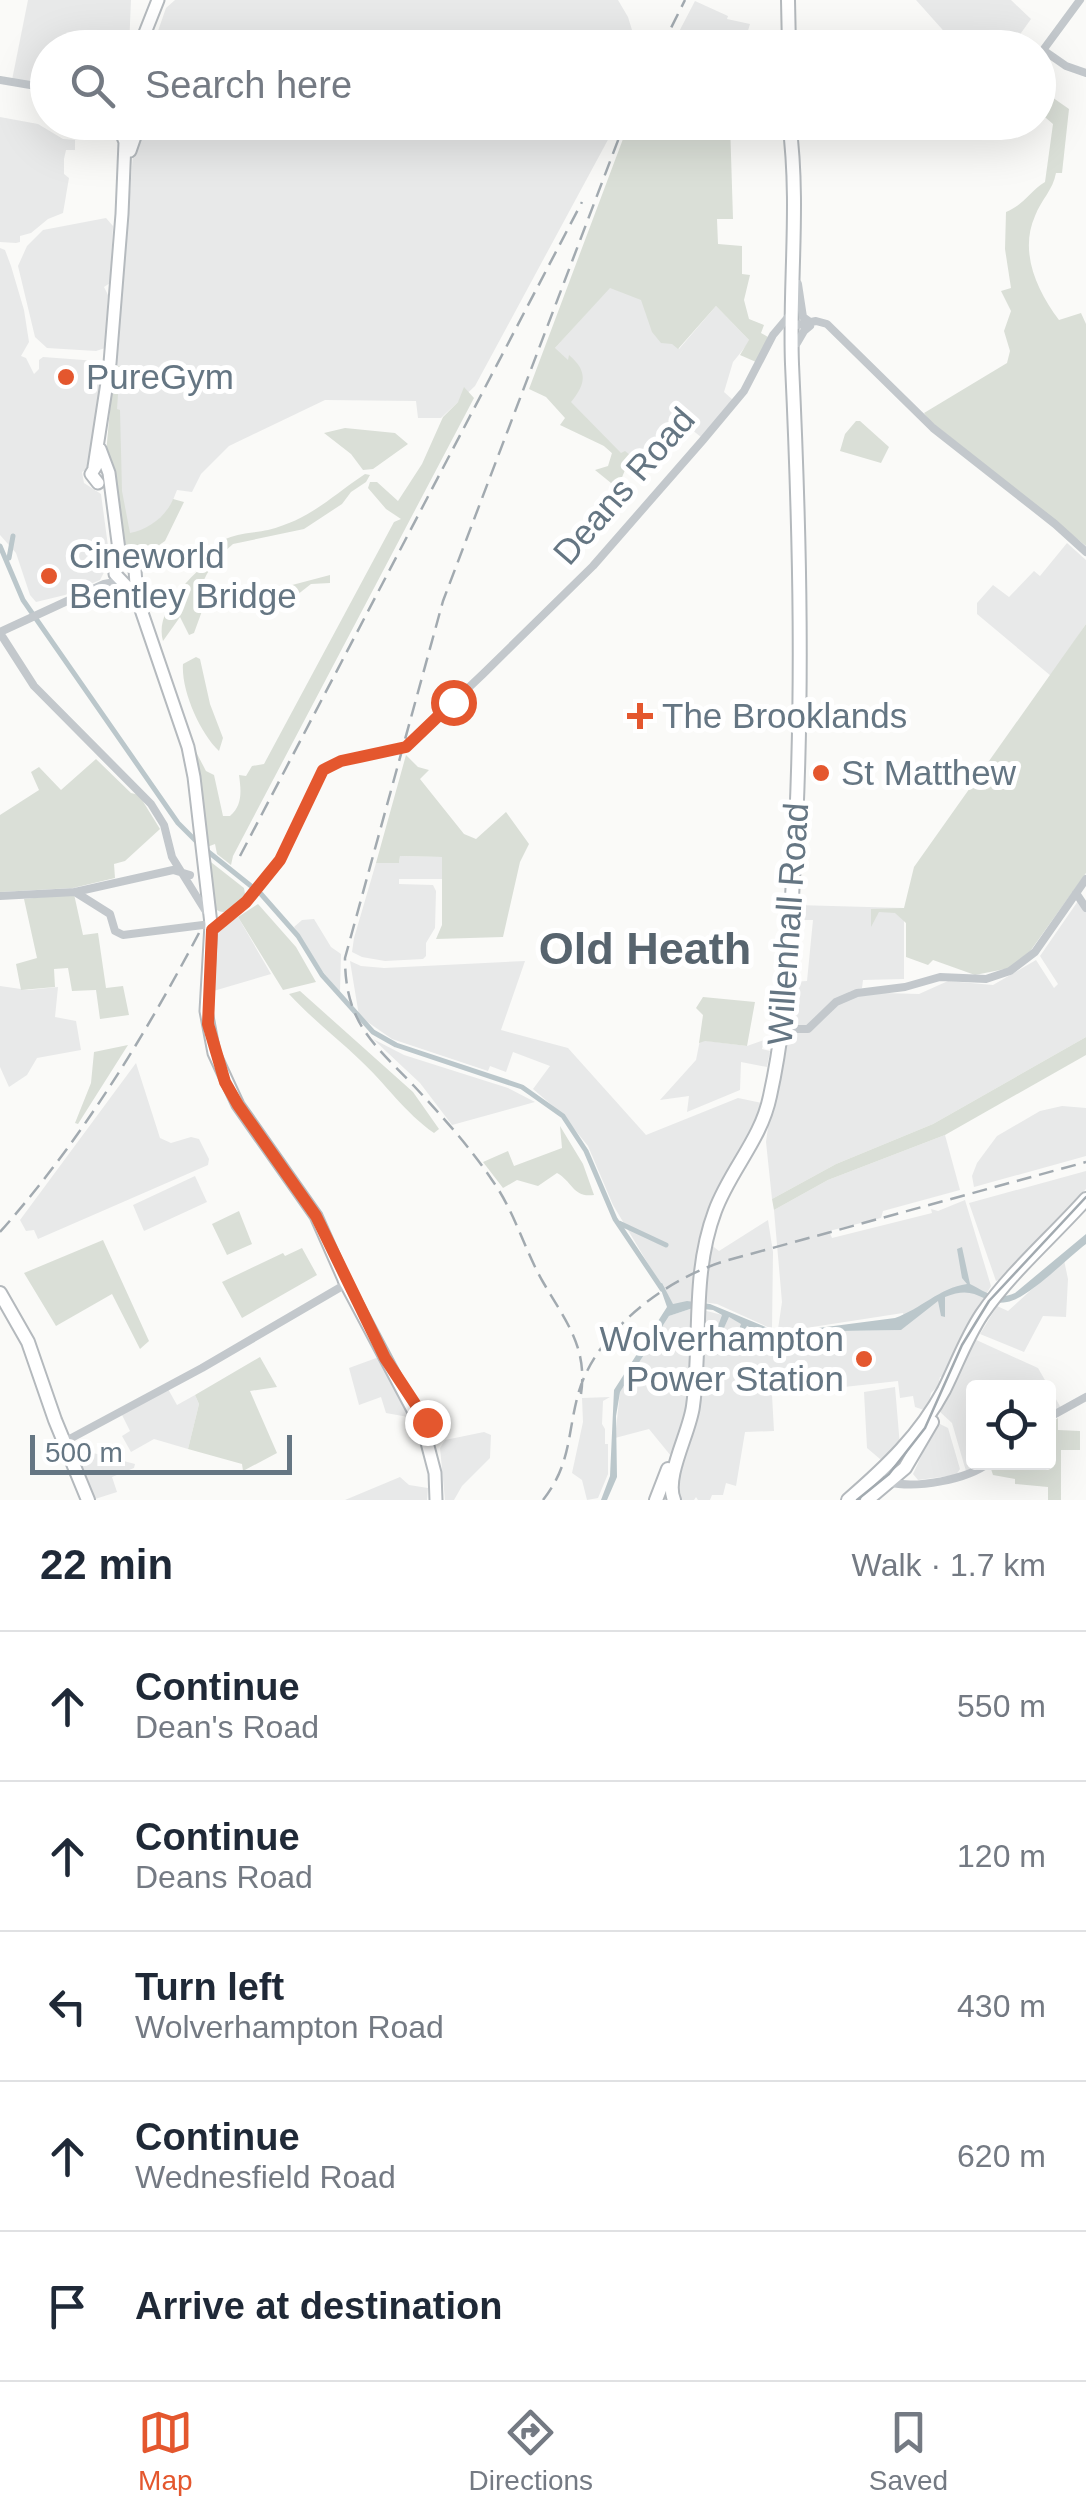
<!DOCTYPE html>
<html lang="en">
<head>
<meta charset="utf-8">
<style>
  :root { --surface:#fff; --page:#f6f6f7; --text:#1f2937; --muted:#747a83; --line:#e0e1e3; --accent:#e4572e }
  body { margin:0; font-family:Arial,sans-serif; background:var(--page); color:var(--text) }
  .controls { position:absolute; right:30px; bottom:30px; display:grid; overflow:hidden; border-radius:10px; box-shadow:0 10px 40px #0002 }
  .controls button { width:90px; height:90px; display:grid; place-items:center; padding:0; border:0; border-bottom:2px solid var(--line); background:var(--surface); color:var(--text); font:50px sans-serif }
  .scale { position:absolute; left:30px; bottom:25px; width:262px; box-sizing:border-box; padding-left:10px; border:5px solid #657683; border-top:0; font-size:28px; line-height:35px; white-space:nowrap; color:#657683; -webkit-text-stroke:8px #fff; paint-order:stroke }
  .stop { position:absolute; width:30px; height:30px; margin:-22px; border:8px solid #e4572e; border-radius:50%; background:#fff }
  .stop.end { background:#e4572e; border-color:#fff; box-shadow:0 2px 10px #0008 }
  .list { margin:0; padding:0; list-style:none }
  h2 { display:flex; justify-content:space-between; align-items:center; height:130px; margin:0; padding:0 40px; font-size:42px }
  h2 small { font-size:32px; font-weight:400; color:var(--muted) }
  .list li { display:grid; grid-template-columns:65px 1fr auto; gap:30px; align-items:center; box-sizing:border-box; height:150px; padding:0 40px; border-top:2px solid var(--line) }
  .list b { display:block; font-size:38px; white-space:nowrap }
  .list p { margin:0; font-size:32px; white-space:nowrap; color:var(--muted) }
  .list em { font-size:32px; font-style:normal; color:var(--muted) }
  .icon { flex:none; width:55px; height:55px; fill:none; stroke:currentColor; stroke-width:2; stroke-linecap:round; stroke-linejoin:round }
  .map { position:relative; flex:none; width:1086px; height:1500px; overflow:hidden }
  .search { position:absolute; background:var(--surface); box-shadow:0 10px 40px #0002; left:30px; right:30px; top:30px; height:110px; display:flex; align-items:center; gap:25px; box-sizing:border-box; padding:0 35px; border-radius:55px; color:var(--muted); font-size:38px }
  .sheet { height:880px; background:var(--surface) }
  nav { display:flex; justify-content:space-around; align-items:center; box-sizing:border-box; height:140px; border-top:2px solid var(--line); background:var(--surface); font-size:28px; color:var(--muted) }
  nav a { display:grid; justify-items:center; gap:5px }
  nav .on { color:var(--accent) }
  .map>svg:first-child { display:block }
  .built { fill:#e8e9e9 }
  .green { fill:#dadfd7 }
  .water { fill:#bbc7cb }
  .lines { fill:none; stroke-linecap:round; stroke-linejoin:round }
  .canal { stroke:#bbc7cb; stroke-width:5 }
  .primary-casing { stroke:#b5babe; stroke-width:15 }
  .trunk-casing { stroke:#b4b9bd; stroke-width:16 }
  .tertiary { stroke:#c3c8cc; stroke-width:8 }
  .primary { stroke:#fff; stroke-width:11 }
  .trunk { stroke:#fff; stroke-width:12 }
  .tram { stroke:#a2aab0; stroke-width:2.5 }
  .rail { stroke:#a2aab0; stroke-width:2.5; stroke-dasharray:15 8; stroke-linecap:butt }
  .route { stroke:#e4572e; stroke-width:12 }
  .poi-dot { fill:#e4572e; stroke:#fff; stroke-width:4 }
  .labels { text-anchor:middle; stroke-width:10; stroke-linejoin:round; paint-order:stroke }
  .poi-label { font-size:35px; fill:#657683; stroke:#fff; text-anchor:start }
  .street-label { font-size:35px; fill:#657683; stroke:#fff }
  .district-label { font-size:45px; font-weight:bold; fill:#57646e; stroke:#fff }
</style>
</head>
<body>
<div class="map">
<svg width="1086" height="1500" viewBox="0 0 1086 1500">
  <rect width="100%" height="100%" fill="#fafaf8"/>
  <path class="built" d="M28 0H131L129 47 48 48 47 85 12 80Z
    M175 0H618L628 17 636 43 563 32 537 33 490 48H152L166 8Z
    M916 0H1011L1031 19 1011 47H958Z
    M695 1 728 16 727 19 750 24 743 47H671Z
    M0 117 38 124 63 139 75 140V150H66L64 159V174L69 178 63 213 48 219 31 233 20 236V242L16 243 0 242Z
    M155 122 219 123 252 129 253 122 617 123 475 386 441 418H418L416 401 325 400 229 446 201 474 192 492 177 490 169 510 135 540 126 537 110 448 133 154 136 139Z
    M106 218 113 226 110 283 104 287 108 295 105 348 96 351 47 348 35 337 18 266 27 246 43 230Z
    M0 248 5 250 11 266 24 310 29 342 21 356 26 358 34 374 39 369V360L43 357 97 361 103 367 94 446 87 469 82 472 84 483 101 494 110 561 100 580 65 595 36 602 30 595 16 553 0 535Z
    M619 277 658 310 679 349 716 306 750 341 733 362 724 392 733 400 701 437 686 425 680 428 644 470 612 453 561 408 555 348Z
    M1067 543 1086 560V624L1051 676 977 614V603L993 585 1009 597 1034 571 1040 576Z
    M400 856 443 857 442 879H399V884L433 885 436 891 435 928 426 943V956L423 959 385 961 362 957 352 952 354 938 376 863H399Z
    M1078 901 1086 913V1037L933 1124 836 1164 772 1199 766 1142 769 1120 792 982 807 981 813 920H796V905L904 908V979L863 980 862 988 849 992 919 994 948 981 993 985 1036 960 1054 988 1058 984 1040 956Z
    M238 917 271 974 210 992 215 931Z
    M314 919 331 947 341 954 340 992 323 972 294 927 302 920Z
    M350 961 361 966 384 968 525 961 501 1030 568 1048 646 1135 738 1098 762 1103 748 1139 705 1216 694 1303 672 1304 613 1205 588 1146 562 1114 533 1089 550 1066 513 1052 506 1072 490 1066 488 1071 392 1039 359 1016Z
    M0 986 28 990 58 987 55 1017 76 1021 81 1050 37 1058 27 1075 9 1087 0 1067Z
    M373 1039 404 1055 508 1088 535 1102 452 1125 420 1083Z
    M700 1040 747 1046 764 1040 762 1049 770 1051 767 1067 741 1062 740 1090 687 1112 689 1096 660 1100 696 1060Z
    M136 1063 160 1138 171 1143 191 1137 199 1139 209 1159 208 1165 38 1239 34 1230 26 1231 20 1220Z
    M1062 1106 1086 1108V1156L974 1187 972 1176 977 1163 997 1136 1040 1111Z
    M945 1135 960 1190 883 1211 881 1218 829 1231 832 1238 932 1213 931 1209 938 1211 965 1200 991 1286 958 1344 945 1376 940 1377 938 1386 931 1393 927 1411 915 1407 913 1396 900 1398 898 1381 772 1395 774 1431 745 1432 736 1486 726 1483 723 1495H712L710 1500H698L696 1497 694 1500H679L675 1478 703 1310 722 1315 718 1339 729 1317 757 1332 787 1338 835 1332 834 1337 841 1331 900 1330 907 1325 903 1313 793 1330 778 1329 782 1302 774 1210 828 1180Z
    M1086 1171V1189L1002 1279 996 1281 969 1203Z
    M195 1176 207 1202 144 1231 133 1205Z
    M768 1220 773 1252 772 1329 717 1304 702 1302 710 1244 719 1251Z
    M1064 1260 1068 1279 1066 1317 1043 1316 1024 1352 980 1334 997 1306 1008 1311Z
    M693 1308 686 1410 671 1456 649 1429 615 1438 620 1392 669 1316Z
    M972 1338 1038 1368 1061 1408 1049 1416 1048 1388H974V1462L986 1463 966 1471 952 1423 939 1411Z
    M379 1357 398 1390 408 1417 386 1413 381 1397 359 1405 349 1368Z
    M895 1387 900 1446 887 1458 880 1459 867 1448 864 1392Z
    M168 1389 177 1405 195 1395 199 1404 188 1449 154 1439 131 1452 122 1436 130 1431 122 1415Z
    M610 1397 603 1401 602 1424 605 1429V1444H608V1474L598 1498 587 1500 582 1480 572 1473 583 1422 582 1398Z
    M940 1424 948 1428 960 1469 956 1475 918 1480 913 1474 935 1426Z
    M484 1432 491 1435 490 1458 462 1486 454 1500H445L440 1448 445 1440Z
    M78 1449 135 1464 134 1468 112 1477 117 1492 92 1500 73 1452Z
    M400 1477 409 1485 428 1488 427 1500H345Z"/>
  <path class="green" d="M1039 88 1069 109 1062 173H1056C1053 190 1041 200 1035 216 1019 252 1037 291 1059 320L1081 313 1086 324V546L929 420 924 413 1007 363 1010 351 1004 331 1011 311 1001 291 1011 288 1005 249 1006 212C1024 205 1030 191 1045 182L1053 124 1039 112Z
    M629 123H730L733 219H717L718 244 742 246V274L750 275 744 300 749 319 764 325 761 333 768 337 756 362 740 355 749 340 716 306 678 349 672 344 661 343 652 332 641 300 610 288 555 348 568 360 569 355C588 371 586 384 571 402L621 453 625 451 639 462 667 431 670 434 642 467 639 469 628 463 620 482 611 483 595 470 608 466 612 453 604 446 560 425 565 418 546 397 529 389Z
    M114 366H120L117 409 120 410 122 491 130 533C147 530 166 517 173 499L184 502 165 541 136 561 125 555 106 453Z
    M464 387 474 398 233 856 231 865 217 854 215 844 207 847 195 750 206 771 214 775 223 816H230C243 805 241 790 239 775L246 776 252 766 264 764 394 522 401 519 386 509 368 488 370 482H377L398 501 422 464 443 417 458 402Z
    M856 421H860L889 447 881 463 840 451 845 434Z
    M345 428 395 433 408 444 373 469 363 470 351 454 324 433Z
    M365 474 370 475 366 482 351 492 342 504 304 529 233 544C215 559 203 575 198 598L203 601 277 589 330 575V583L311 584 297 595 278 596 266 603 252 601 240 606 227 603 202 611 194 633 189 635 180 617 163 641C154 611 190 577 211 559 214 532 250 534 268 530 311 519 329 498 365 474Z
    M1086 624V873L1031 950 1010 968 975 975 933 960 928 965 906 957V923L895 913 879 912 871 927V909L904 908 914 867Z
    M196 657 200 659 210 704 223 738 219 751C200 733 181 690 183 664Z
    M406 755 418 767 429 770 420 779 464 834 476 839 506 812 529 844 520 862 503 937 436 939 442 925V857L400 856 399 863H376Z
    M96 759 131 793 139 795 160 829 125 861 114 864 115 878 73 888 0 892V815L39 790 31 772 39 767 61 790Z
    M207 859 244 888 245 894C237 904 228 918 215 909Z
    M74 894 83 935 98 933 106 988 123 986 129 1015 100 1019 96 990 72 991 68 968 54 969 55 987 21 990 16 964 37 958 24 899Z
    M258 904 296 947 316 982 283 990 238 917Z
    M300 991 413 1092 439 1129 434 1133C405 1113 385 1083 360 1060 336 1037 311 1018 289 994Z
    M703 997 755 1002 747 1046 705 1041 699 1043 703 1015 696 1008Z
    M1086 1037V1055L945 1135 828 1180 774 1210 772 1199 836 1164 933 1124Z
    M128 1045 78 1124 75 1123 91 1083 94 1052Z
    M560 1126 583 1164 594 1195C573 1198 573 1182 557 1173L538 1186 517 1180 503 1188 483 1162 508 1151 514 1166 562 1148Z
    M239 1211 252 1244 227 1255 212 1224Z
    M103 1240 149 1341 140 1349 112 1294 56 1326 24 1273Z
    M302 1248 317 1275 242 1318 222 1282 283 1253 285 1256Z
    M260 1357 277 1387 250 1391 277 1453 243 1471 242 1464 188 1449 199 1404 195 1395Z
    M1058 1418V1430L1080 1431V1450H1061V1500H1048V1487L1015 1484V1479L993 1475 990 1466 995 1463 1048 1462 1049 1424Z"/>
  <path class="water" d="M1086 1234V1244C1067 1258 1028 1299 1007 1302 982 1307 979 1283 945 1297V1317L941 1316 938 1301 901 1330 841 1331 838 1338 834 1337V1332C802 1338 776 1340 747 1326L739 1339 736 1337 741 1324 729 1317 719 1339 714 1337 722 1315 713 1310 693 1308 669 1316 620 1392 616 1416 617 1477 607 1500H601L610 1476 614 1390 667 1307 659 1284 662 1283 673 1304 687 1301 710 1304 780 1333 895 1318C921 1309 939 1288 967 1284L962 1278 957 1249 962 1247 970 1284C987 1293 997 1301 1015 1293Z"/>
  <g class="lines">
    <path class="canal" d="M0 546 23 600 178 823 198 843
      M9 558 13 536
      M206 850 261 894 298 936 322 975 373 1032 396 1045 522 1087 563 1116 586 1151 615 1219 662 1289
      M619 1223 666 1245"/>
    <defs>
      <path id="primary" d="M139 48 158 0
        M130 151 140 122
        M100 449 109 473 119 550 115 574 137 597
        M96 466 91 474 98 483
        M94 467 110 363 122 214 125 142 117 122
        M119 550 135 570 137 598 188 747 194 777 211 924 206 1011 214 1053 238 1105 316 1216 346 1284
        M344 1280 424 1431 435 1473 436 1500"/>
      <path id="trunk" d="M788 0 789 48
        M0 1293 28 1342 55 1420 88 1500
        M656 1500 668 1469
        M674 1500C664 1477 690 1432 693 1406 702 1341 691 1275 715 1211 730 1170 761 1140 770 1096 786 1024 789 952 793 879 804 707 800 536 792 364 789 284 800 203 789 122
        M848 1500C886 1467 920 1435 944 1390 957 1364 966 1338 982 1314 1011 1272 1052 1237 1086 1199
        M867 1500 905 1468 932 1422"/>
    </defs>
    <use href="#primary" class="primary-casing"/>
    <use href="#trunk" class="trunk-casing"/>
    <path class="tertiary" d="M500 48C545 33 581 36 626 48
      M1043 50 1066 66 1086 73
      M1038 57 1080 0
      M0 80 48 88
      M240 122 266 126 287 122
      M907 122H914
      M798 284 803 317 810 322
      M797 325 816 321 827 324 933 428 1055 524 1086 552
      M797 343 804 331 810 326
      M0 632 104 584 120 581
      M0 633 34 686 151 804 164 825 172 857 205 910
      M75 892 110 914 115 931 123 935 211 924 231 917 280 860 323 770 341 761 406 747 483 674 593 566 703 440 744 391 773 335 789 316
      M1076 893 1086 908
      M0 896 75 892 173 870 190 875
      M783 1029H808L836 1002 857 993 905 987 940 977 986 979 1010 971 1035 952 1086 879
      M1048 1418 1086 1397
      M64 1442 202 1368 346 1284
      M888 1466V1482C916 1489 967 1480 990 1462"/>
    <use href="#primary" class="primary"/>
    <use href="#trunk" class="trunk"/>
    <path class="tram" d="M857 1500 889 1474 925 1428 962 1345 989 1301 1086 1197"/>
    <path class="rail" d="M661 48 685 0
      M240 856 582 202
      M0 1232C80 1142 143 1039 199 933
      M581 1394C588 1347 565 1320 543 1282 524 1249 515 1212 492 1180 470 1147 441 1115 414 1086 373 1043 345 1023 345 958L443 601 625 122
      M543 1500C572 1463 567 1433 579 1391 598 1330 666 1279 725 1261L1086 1162"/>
  </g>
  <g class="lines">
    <path class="route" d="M427 1422 385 1358 316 1216 238 1105 225 1082 208 1024 212 930 246 902 280 860 323 770 341 761 406 747 453 702"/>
  </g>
  <g class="poi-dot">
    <circle cx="66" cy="377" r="10"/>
    <circle cx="49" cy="576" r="10"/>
    <path d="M635 701h10v10h10v10h-10v10h-10v-10h-10v-10h10z"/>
    <circle cx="821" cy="773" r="10"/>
    <circle cx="864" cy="1359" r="10"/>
  </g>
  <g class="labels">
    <g class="poi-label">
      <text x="86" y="389">PureGym</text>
      <text x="69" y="568">Cineworld<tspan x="69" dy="40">Bentley Bridge</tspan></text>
      <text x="662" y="728">The Brooklands</text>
      <text x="841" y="785">St Matthew</text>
      <text x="844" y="1351" text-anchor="end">Wolverhampton<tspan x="844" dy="40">Power Station</tspan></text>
    </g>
    <g class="street-label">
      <text transform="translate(624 486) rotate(-49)" y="12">Deans Road</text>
      <text transform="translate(788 924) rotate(-86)" y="12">Willenhall Road</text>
    </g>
    <g class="district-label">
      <text x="645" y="964">Old Heath</text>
    </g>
  </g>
</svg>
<div class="controls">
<button><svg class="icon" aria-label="locate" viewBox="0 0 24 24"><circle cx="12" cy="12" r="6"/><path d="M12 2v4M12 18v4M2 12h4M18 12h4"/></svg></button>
</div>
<div class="scale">500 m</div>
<div class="stop" style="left:453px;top:702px"></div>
<div class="stop end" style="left:427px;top:1422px"></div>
<div class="search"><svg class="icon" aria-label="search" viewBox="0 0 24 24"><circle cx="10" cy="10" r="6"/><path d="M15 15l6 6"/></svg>Search here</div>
</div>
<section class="sheet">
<h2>22 min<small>Walk · 1.7 km</small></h2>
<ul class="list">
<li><svg class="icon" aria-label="ahead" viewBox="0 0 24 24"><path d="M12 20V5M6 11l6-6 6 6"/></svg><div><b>Continue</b><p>Dean's Road</p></div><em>550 m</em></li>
<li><svg class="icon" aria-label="ahead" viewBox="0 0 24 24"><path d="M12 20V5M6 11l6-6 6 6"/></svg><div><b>Continue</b><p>Deans Road</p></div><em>120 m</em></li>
<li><svg class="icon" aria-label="left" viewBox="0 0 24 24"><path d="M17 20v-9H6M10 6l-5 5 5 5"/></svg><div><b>Turn left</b><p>Wolverhampton Road</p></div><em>430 m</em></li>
<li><svg class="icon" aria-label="ahead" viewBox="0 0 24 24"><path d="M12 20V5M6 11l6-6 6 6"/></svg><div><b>Continue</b><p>Wednesfield Road</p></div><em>620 m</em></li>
<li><svg class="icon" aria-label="arrive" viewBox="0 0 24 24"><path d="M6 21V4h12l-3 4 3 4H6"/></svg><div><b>Arrive at destination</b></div></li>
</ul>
</section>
<nav>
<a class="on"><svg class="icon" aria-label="map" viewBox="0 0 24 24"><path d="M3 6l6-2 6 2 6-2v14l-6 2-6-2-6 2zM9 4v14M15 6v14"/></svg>Map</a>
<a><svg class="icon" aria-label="directions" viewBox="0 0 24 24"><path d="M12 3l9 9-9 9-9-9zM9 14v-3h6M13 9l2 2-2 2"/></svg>Directions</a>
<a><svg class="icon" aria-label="saved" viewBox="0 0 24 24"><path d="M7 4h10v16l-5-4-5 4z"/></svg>Saved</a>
</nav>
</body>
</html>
